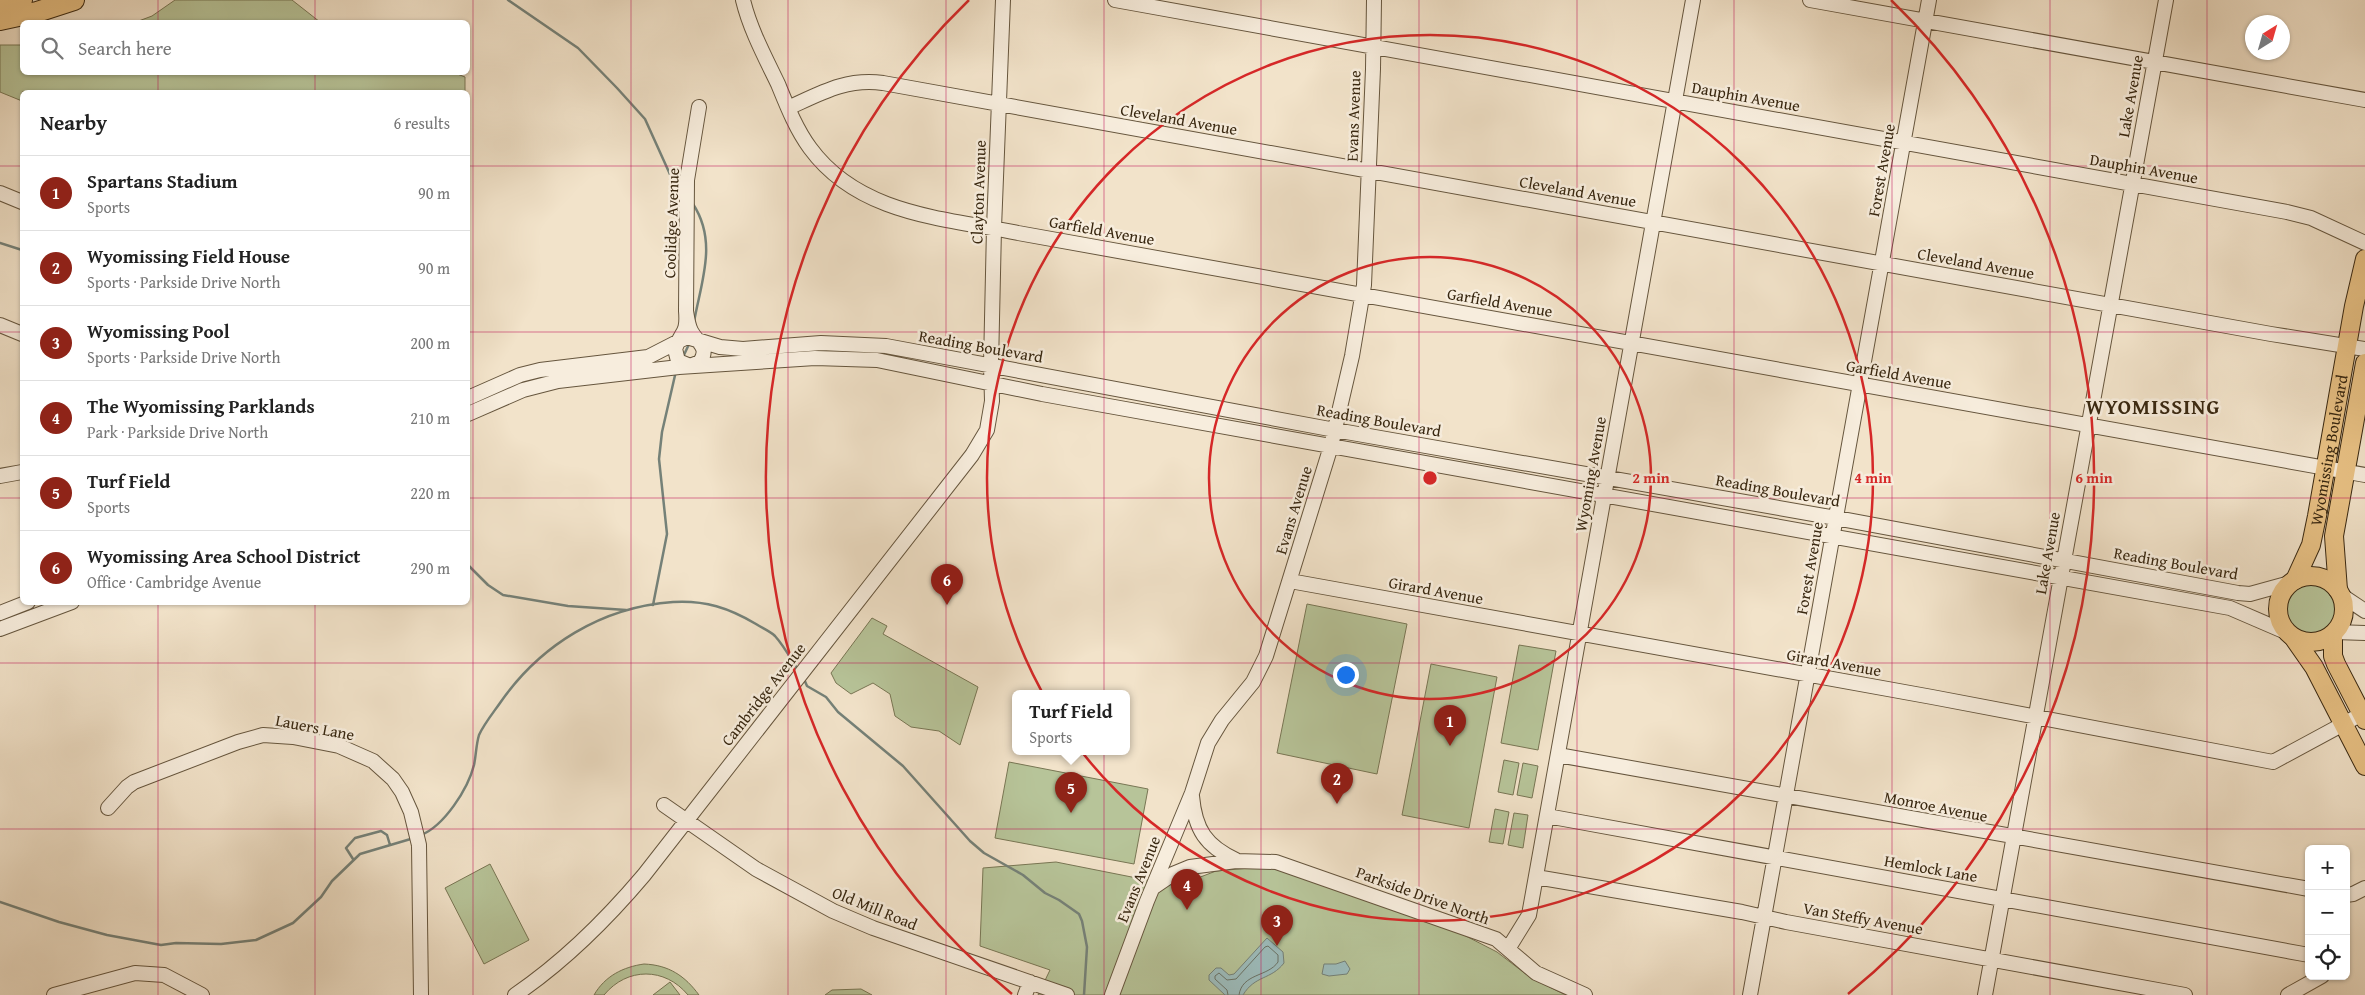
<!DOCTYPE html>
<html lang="en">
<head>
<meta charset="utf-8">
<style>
  :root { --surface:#fff; --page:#f2f2f2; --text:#222; --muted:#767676; --line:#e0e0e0; --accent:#8f2418 }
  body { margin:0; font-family:"Gentium Book Plus",serif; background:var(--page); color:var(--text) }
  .controls { position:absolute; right:15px; bottom:15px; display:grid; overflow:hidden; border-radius:8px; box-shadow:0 1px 4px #0004 }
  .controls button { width:45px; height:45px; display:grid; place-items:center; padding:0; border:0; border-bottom:1px solid var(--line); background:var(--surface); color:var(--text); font:25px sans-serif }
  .compass { position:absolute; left:2245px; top:15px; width:45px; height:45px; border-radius:50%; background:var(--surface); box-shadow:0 1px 4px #0004; rotate:37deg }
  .you { position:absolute; left:1345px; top:674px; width:18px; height:18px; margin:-12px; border:4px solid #fff; border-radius:50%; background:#1a73e8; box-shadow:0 0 0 8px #1a73e833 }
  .badge { display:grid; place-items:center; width:32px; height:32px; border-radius:50%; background:var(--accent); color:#fff; font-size:16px; font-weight:700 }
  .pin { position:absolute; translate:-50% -41px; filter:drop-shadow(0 1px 2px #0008) }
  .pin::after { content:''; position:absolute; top:26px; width:18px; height:15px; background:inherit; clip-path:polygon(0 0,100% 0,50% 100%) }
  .popup { position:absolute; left:1012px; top:690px; width:118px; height:65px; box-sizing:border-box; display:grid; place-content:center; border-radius:8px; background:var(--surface); filter:drop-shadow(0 1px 4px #0005); font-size:16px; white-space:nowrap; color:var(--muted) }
  .popup b { font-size:19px; color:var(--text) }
  .popup::after { content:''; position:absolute; left:50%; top:100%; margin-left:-10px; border:10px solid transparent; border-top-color:var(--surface) }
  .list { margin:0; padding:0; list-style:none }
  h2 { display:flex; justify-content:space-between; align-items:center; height:65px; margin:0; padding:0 20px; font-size:21px }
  h2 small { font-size:16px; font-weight:400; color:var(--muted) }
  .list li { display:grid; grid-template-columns:32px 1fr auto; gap:15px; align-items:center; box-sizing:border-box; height:75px; padding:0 20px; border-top:1px solid var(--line) }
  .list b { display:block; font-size:19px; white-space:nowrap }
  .list p { margin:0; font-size:16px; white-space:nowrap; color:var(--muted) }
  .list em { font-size:16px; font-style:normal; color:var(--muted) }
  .icon { flex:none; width:28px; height:28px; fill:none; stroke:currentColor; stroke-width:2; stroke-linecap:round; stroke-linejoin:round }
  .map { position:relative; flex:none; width:2365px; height:995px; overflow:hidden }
  .search { position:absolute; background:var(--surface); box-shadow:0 1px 4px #0004; left:20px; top:20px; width:450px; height:55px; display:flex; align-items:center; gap:12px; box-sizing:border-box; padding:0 18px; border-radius:8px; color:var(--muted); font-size:19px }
  .panel { position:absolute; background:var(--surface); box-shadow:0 1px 4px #0004; left:20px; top:90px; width:450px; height:515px; border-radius:8px }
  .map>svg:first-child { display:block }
  .green { fill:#b7c499; stroke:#787654 }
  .water { fill:#9dbdbd; stroke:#758178 }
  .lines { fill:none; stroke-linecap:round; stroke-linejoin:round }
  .shore { stroke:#6a7266; stroke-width:1 }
  .stream { stroke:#758178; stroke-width:2.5 }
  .minor-casing { stroke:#66563e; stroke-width:16 }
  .major-casing { stroke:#382710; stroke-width:20 }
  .highway-casing { stroke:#382710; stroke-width:22 }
  .minor { stroke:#f7eddd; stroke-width:14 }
  .major { stroke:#e9c285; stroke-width:18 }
  .highway { stroke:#e9c285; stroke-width:20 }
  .grid { fill:none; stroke:#c2185b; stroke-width:1; stroke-opacity:0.55 }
  .ring { fill:none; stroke:#d62828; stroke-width:2.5 }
  .labels { text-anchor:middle; stroke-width:5; stroke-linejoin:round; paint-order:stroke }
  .street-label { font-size:16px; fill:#382710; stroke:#f7eddd }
  .district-label { font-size:21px; font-weight:bold; letter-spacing:1px; fill:#382710; stroke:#f7eddd }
  .centre { fill:#d62828; stroke:#f7eddd; stroke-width:2.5 }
  .ring-label { font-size:15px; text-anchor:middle; font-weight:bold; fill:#d62828; stroke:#f7eddd; stroke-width:5; stroke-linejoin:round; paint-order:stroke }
</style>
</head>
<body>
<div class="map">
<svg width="2365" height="995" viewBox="0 0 2365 995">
  <rect width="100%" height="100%" fill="#f2e3ca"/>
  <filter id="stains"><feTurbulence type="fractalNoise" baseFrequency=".004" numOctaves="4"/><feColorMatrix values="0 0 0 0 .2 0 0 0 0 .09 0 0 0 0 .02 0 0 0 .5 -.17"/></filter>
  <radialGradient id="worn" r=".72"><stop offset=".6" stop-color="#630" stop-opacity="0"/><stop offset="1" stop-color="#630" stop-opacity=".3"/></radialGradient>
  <path class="green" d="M175 0H292L320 22H136L152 16Z
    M0 45H22V72H452L465 77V92H22V101L0 92Z
    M2284 609a26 26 0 1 1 52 0a26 26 0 1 1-52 0Z
    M1307 604 1407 624 1377 774 1277 753Z
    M872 618 887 626 883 634 978 687 960 745 939 731 911 727 895 716 890 694 873 683 851 694 836 683 831 673Z
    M1519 645 1556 651 1538 750 1501 743Z
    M1431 664 1497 677 1469 828 1402 815Z
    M1504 760 1519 763 1513 795 1498 792Z
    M1009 762 1148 789 1134 864 995 838Z
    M1523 763 1538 766 1532 798 1517 795Z
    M1495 809 1509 812 1503 844 1489 842Z
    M1514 813 1528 815 1523 848 1508 845Z
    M1056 862 1177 886 1216 871 1261 867 1280 870 1460 933 1497 952 1531 978 1566 995H1038L1050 970 980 946 983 868Z
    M490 864 529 940 484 964 445 888Z
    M644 964C669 965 685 976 699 995H688C665 967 627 967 604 995H594C605 976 623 967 644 964Z
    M670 982 680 995H653Z
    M861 989 872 995H825L832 990Z"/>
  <path class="water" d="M1267 938 1283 952 1284 963C1271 980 1255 975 1243 995H1225L1209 980V975L1216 968H1221L1229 975 1234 974Z
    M1345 961 1350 969 1347 974 1329 976 1322 974 1324 964H1336Z"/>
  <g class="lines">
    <path class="shore" d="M1228 995 1227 990 1215 979V976L1219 973 1227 980 1236 979 1265 947 1268 946 1278 955V962C1268 977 1242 973 1239 995"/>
    <path class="stream" d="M508 0 578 48 617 88 645 119 673 181 682 192
      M693 204C718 242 701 282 694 322
      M0 243 22 250
      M683 357 690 342
      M468 565 488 585 503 595 568 606 626 610
      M653 605 667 534 659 459 662 432 676 371
      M804 679 807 686 826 697 838 712 903 766 970 841 984 853 1023 875 1045 893 1059 900 1079 914 1082 921 1087 947 1084 995
      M421 835C444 826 468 789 474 765 476 756 476 745 479 735 484 724 493 713 500 703 540 645 602 607 673 602 705 600 729 608 756 624 762 628 770 631 775 636 784 646 791 659 798 670
      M353 859 346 848 355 838 381 831 387 835 390 845
      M0 902 59 922 107 935 161 945 176 943 221 944 256 940 293 923 321 897 332 881 360 854 414 838"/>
    <defs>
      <path id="minor" d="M743 0C750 29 765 57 778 84 787 106 796 129 810 148 859 215 944 218 1018 233L2365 475
        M1115 0 2287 212 2311 218 2365 243
        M1810 0 2365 100
        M788 108C821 93 846 78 883 83L2271 334 2365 349
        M0 193 22 202
        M686 311C687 317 688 325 691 331 697 343 710 347 700 362L690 366 678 361 675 349C681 331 688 335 686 311L687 180 699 107
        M0 325 22 334
        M468 398 520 375 540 370 648 357 687 337 720 347 743 349 821 343 886 346 1335 430 1836 518 2238 593 2250 594 2290 583
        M468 414 523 390 558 381 679 367 815 358 877 360 1042 394 2230 608 2288 633
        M0 476 22 472
        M1290 581 1932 697 2273 762 2362 714
        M2341 595 2365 611
        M0 613 28 602
        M0 629 72 602
        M2335 632 2365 633
        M1558 755 2309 889
        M1192 796C1195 830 1206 846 1236 860
        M664 805 756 869 833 911 873 928 1067 995
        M108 808 127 787 134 782 238 742 263 735 293 737 339 746 373 761 393 779 402 792 411 812 419 845 421 995
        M1547 816 2309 955
        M1536 877 1742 912 1786 922 2185 995
        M1154 887 1173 874 1190 867 1236 861 1276 862 1496 939 1536 973 1585 995
        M2346 895 2353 894 2365 888
        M1508 949 1529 915 1693 0
        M54 995 135 973 164 975 202 995
        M515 995C565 961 606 920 644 875L972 455 987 430 992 401 991 365 994 228 1003 0
        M1025 995 1030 982
        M1112 995 1147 901 1192 793 1208 743 1222 720 1253 682 1266 656 1331 446 1352 356 1364 285 1373 69 1374 0
        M1750 995 1929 0
        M1985 995 2166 0
        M2288 995 2322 976"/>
      <g id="major">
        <circle cx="2311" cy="609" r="33"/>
        <path id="s1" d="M2295 580 2311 545 2317 516 2354 306 2365 259"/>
        <path d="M2338 590 2334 536 2365 363"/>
        <path d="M2333 634V656L2336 664 2365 720"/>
        <path d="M2293 637 2314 667 2365 766"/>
      </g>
      <path id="highway" d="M0 6 22 0
        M0 20 37 12 74 0"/>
    </defs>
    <use href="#minor" class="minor-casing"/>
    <use href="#major" class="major-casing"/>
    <use href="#highway" class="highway-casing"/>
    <use href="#minor" class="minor"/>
    <use href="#major" class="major"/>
    <use href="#highway" class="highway"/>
  </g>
  <path class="grid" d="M158 0V22M315 0V22M473 0V995M631 0V995M788 0V995M946 0V995M1104 0V995M1261 0V995M1419 0V995M1577 0V995M1734 0V995M1892 0V995M2050 0V995M2207 0V995M158 72V92M315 72V92M0 166H22M468 166H2365M0 332H22M468 332H2365M0 498H22M468 498H2365M158 602V995M315 602V995M0 663H2365M0 829H2365"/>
  <g class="ring">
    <circle cx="1430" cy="478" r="221"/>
    <circle cx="1430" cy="478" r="443"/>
    <path d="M1012 994A664 664 0 0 1 969 0M1891 0A664 664 0 0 1 1848 994"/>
  </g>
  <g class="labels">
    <g class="street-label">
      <text transform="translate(1746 96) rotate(10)" y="6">Dauphin Avenue</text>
      <text transform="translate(2130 96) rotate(-80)" y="6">Lake Avenue</text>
      <text transform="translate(1353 116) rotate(-88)" y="6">Evans Avenue</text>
      <text transform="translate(1179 119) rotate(10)" y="6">Cleveland Avenue</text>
      <text transform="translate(2144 168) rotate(10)" y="6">Dauphin Avenue</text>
      <text transform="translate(1881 170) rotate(-80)" y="6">Forest Avenue</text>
      <text transform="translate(1578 191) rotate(10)" y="6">Cleveland Avenue</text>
      <text transform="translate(978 192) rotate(-88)" y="6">Clayton Avenue</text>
      <text transform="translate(671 223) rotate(-88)" y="6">Coolidge Avenue</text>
      <text transform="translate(1102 230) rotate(10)" y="6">Garfield Avenue</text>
      <text transform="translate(1976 263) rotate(10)" y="6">Cleveland Avenue</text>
      <text transform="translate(1500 302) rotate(10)" y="6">Garfield Avenue</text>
      <text transform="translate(981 346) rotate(10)" y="6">Reading Boulevard</text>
      <text transform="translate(1899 374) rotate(10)" y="6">Garfield Avenue</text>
      <text transform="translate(1379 420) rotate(10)" y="6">Reading Boulevard</text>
      <text dy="6" stroke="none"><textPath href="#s1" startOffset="135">Wyomissing Boulevard</textPath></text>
      <text transform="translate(1590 474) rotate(-80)" y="6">Wyoming Avenue</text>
      <text transform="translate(1778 490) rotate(10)" y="6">Reading Boulevard</text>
      <text transform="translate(1293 510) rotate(-73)" y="6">Evans Avenue</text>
      <text transform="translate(2047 553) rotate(-80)" y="6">Lake Avenue</text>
      <text transform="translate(2176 563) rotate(10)" y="6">Reading Boulevard</text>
      <text transform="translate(1809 568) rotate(-80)" y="6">Forest Avenue</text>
      <text transform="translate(1436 590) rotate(10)" y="6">Girard Avenue</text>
      <text transform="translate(1834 662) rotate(10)" y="6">Girard Avenue</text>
      <text transform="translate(763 694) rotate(-52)" y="6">Cambridge Avenue</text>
      <text transform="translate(315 727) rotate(11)" y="6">Lauers Lane</text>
      <text transform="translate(1936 806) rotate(11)" y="6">Monroe Avenue</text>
      <text transform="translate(1931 868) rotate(10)" y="6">Hemlock Lane</text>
      <text transform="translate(1138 879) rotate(-68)" y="6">Evans Avenue</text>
      <text transform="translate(1423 895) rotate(20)" y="6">Parkside Drive North</text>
      <text transform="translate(875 908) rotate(22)" y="6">Old Mill Road</text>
      <text transform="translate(1863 918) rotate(10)" y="6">Van Steffy Avenue</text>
    </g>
    <g class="district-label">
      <text x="2153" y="414">WYOMISSING</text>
    </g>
  </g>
  <circle cx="1430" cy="478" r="8" class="centre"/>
  <g class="ring-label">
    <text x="1651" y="483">2 min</text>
    <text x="1873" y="483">4 min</text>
    <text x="2094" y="483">6 min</text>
  </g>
  <rect width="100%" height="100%" filter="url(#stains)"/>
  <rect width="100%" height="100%" fill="url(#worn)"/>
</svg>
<div class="controls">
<button>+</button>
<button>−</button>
<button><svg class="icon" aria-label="locate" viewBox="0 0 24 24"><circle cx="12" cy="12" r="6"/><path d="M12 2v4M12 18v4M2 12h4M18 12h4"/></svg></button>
</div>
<svg class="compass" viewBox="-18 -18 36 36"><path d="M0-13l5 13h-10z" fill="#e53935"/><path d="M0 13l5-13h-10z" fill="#767676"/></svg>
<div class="you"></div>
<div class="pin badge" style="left:1450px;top:746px">1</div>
<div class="pin badge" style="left:1337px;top:804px">2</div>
<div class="pin badge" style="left:1277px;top:946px">3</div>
<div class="pin badge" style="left:1187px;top:910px">4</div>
<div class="pin badge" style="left:1071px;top:813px">5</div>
<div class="popup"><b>Turf Field</b>Sports</div>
<div class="pin badge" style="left:947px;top:605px">6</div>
<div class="search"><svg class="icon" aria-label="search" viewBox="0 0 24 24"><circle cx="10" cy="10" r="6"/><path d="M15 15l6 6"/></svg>Search here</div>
<section class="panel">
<h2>Nearby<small>6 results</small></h2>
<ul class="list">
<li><span class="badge">1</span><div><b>Spartans Stadium</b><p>Sports</p></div><em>90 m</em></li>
<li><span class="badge">2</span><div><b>Wyomissing Field House</b><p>Sports · Parkside Drive North</p></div><em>90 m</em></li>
<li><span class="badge">3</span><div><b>Wyomissing Pool</b><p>Sports · Parkside Drive North</p></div><em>200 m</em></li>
<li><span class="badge">4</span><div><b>The Wyomissing Parklands</b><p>Park · Parkside Drive North</p></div><em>210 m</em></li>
<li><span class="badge">5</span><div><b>Turf Field</b><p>Sports</p></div><em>220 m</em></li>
<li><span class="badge">6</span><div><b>Wyomissing Area School District</b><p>Office · Cambridge Avenue</p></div><em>290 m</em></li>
</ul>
</section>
</div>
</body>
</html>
